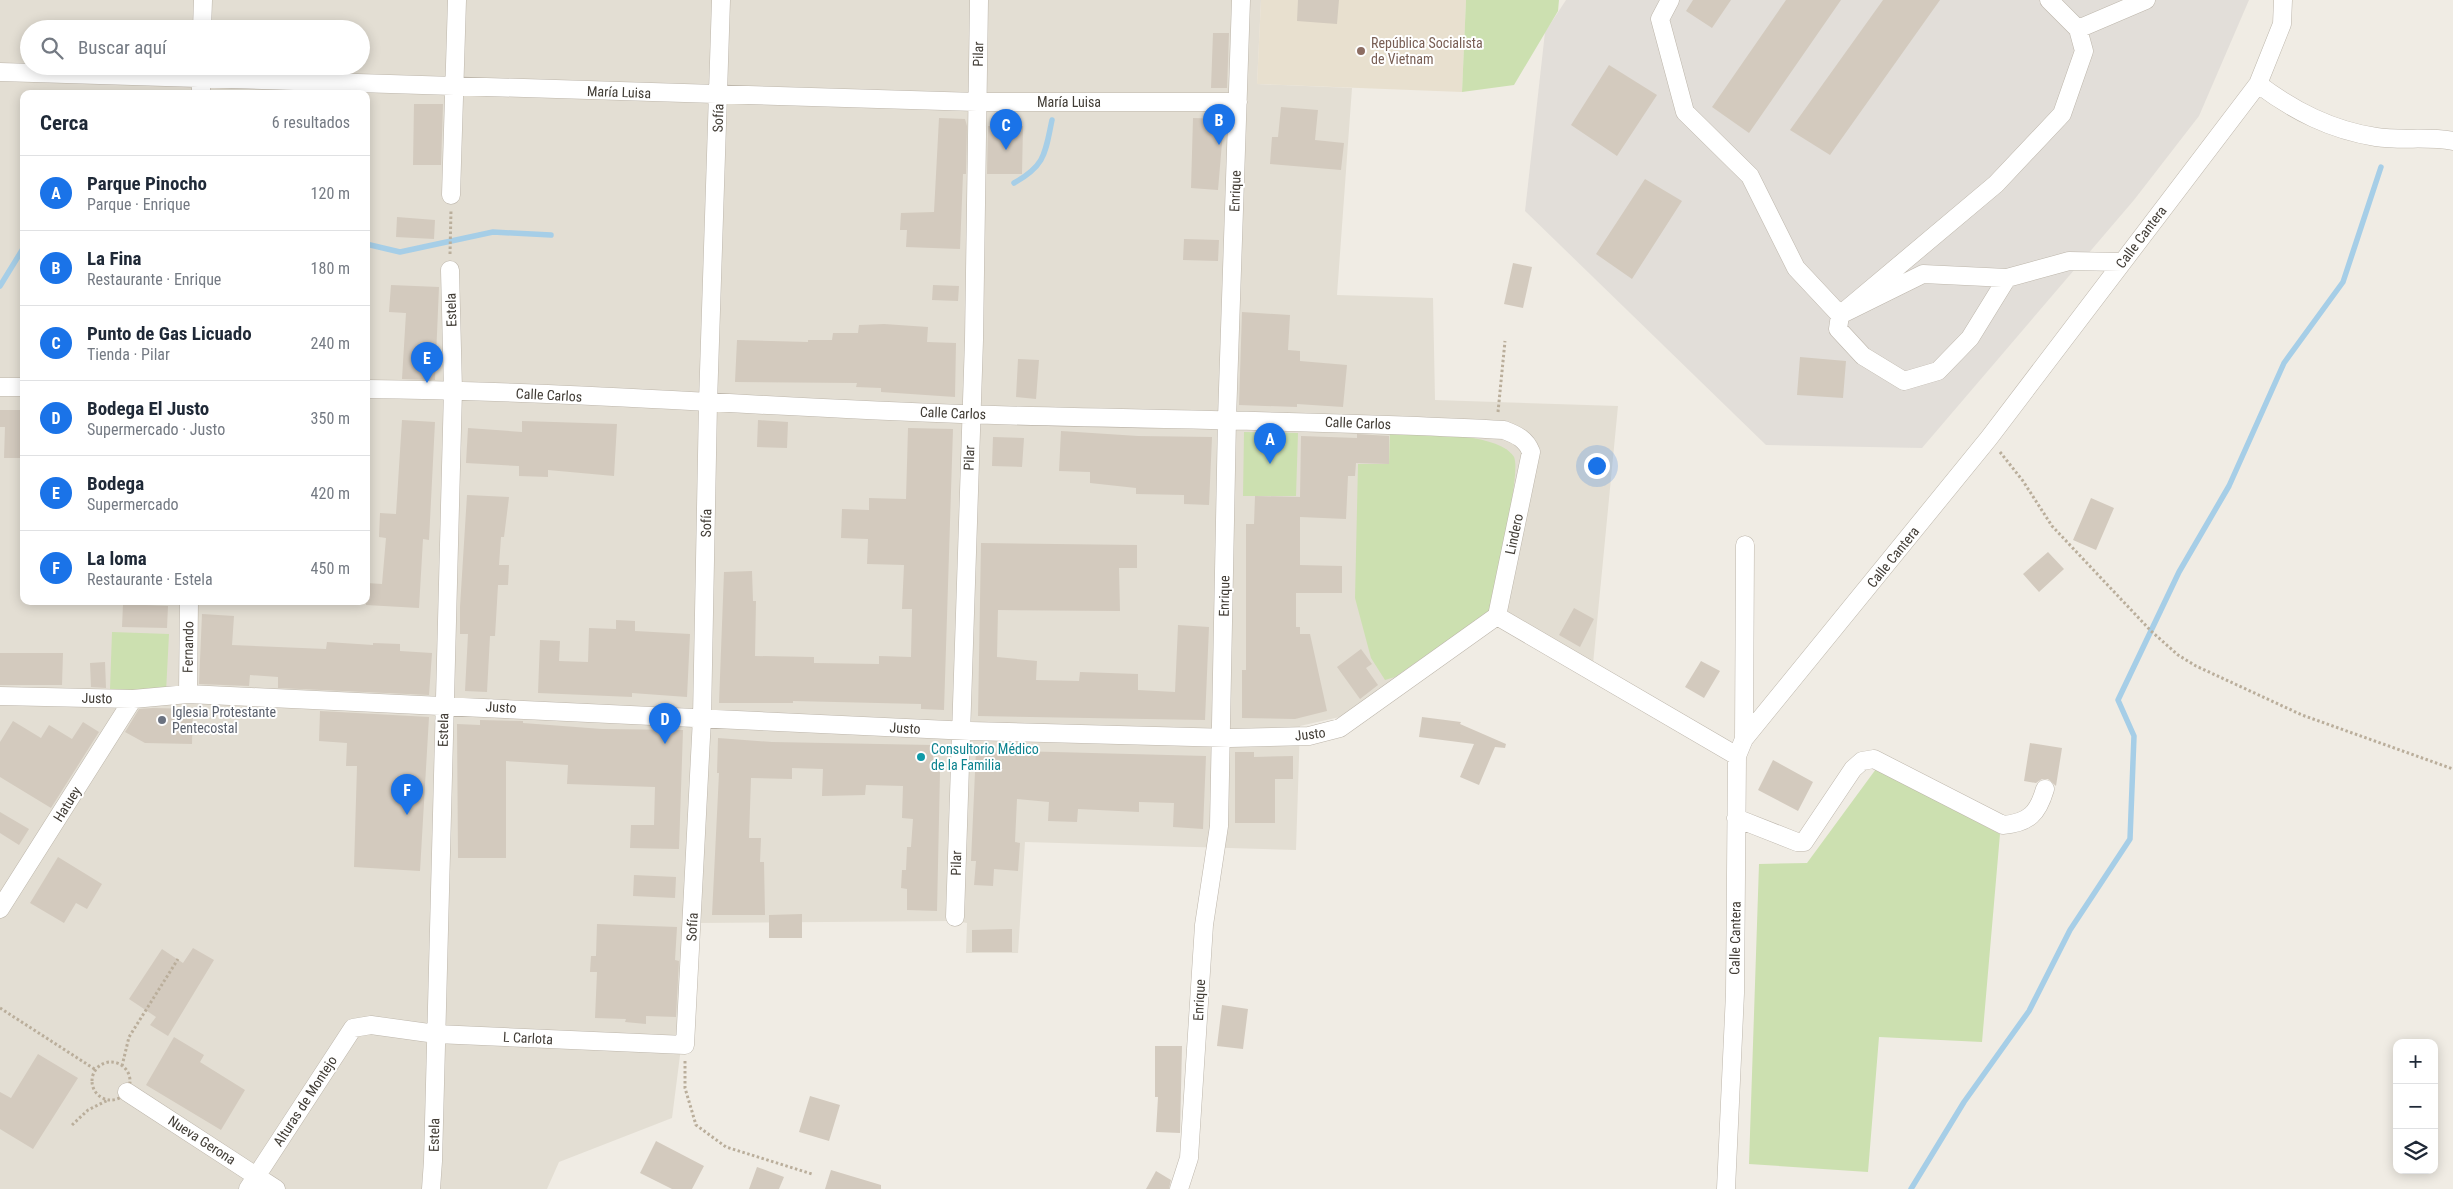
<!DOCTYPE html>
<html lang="es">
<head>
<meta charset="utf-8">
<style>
  :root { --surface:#fff; --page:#f6f6f7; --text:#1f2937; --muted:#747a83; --line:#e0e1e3; --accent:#1a73e8 }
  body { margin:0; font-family:"Roboto Condensed",sans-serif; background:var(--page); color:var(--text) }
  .controls { position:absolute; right:15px; bottom:15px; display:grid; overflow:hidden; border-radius:10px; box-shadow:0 2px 12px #0003 }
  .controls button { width:45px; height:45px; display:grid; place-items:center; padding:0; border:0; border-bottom:1px solid var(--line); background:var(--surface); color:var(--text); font:25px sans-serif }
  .you { position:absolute; left:1596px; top:465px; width:18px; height:18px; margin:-12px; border:4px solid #fff; border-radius:50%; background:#1a73e8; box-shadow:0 0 0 8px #1a73e833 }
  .badge { display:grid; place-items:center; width:32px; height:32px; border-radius:50%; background:var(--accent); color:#fff; font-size:16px; font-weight:700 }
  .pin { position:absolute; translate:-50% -41px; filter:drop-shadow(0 1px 2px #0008) }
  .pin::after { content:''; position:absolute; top:26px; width:18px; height:15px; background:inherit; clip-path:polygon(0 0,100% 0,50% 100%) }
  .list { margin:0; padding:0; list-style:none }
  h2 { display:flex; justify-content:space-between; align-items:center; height:65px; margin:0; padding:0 20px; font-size:21px }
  h2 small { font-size:16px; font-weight:400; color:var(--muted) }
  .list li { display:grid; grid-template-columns:32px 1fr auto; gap:15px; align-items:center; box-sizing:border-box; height:75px; padding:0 20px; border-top:1px solid var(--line) }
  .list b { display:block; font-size:19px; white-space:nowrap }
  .list p { margin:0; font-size:16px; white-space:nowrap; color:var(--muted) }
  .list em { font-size:16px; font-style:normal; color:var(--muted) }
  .icon { flex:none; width:28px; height:28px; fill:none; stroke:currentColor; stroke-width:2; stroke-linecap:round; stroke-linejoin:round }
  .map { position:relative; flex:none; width:2453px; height:1189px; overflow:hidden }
  .search { position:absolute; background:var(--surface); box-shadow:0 2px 12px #0003; left:20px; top:20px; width:350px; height:55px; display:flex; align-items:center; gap:12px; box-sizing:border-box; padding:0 18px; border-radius:28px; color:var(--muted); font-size:19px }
  .panel { position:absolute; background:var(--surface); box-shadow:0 2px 12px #0003; left:20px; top:90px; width:350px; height:515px; border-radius:10px }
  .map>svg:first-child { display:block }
  .residential { fill:#e3ded3; fill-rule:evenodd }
  .industrial { fill:#e2ded9 }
  .education { fill:#e8e0cf }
  .green { fill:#cce0b0 }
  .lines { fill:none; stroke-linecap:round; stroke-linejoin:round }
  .stream { stroke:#a6cee7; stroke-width:5.5 }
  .building { fill:#d3cabe }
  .minor-casing { stroke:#bdb6ab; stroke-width:19 }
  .path { stroke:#baae9b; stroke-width:3; stroke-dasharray:2.5 2.5; stroke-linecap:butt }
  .minor { stroke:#fff; stroke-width:18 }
  .education-dot { fill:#8d6e63; stroke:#fff; stroke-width:2 }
  .worship-dot { fill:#6b7280; stroke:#fff; stroke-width:2 }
  .culture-dot { fill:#0f9aa8; stroke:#fff; stroke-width:2 }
  .labels { text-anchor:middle; stroke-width:4; stroke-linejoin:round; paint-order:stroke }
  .education-label { font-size:14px; fill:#785e54; stroke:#fff; text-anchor:start }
  .street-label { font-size:14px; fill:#413c35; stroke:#fff }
  .worship-label { font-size:14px; fill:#5b616d; stroke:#fff; text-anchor:start }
  .culture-label { font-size:14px; fill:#0d838f; stroke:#fff; text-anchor:start }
</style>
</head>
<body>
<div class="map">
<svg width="2453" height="1189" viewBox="0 0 2453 1189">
  <rect width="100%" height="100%" fill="#f0ece4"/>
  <path class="residential" d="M0 0H1261L1257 84 1352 88 1337 295 1433 298 1435 400 1618 406 1593 664 1502 608 1344 716 1300 726 1296 850 1025 842 1018 953H966L967 923 955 921 697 923 672 1118 559 1162 547 1189H0ZM29 29H361V66H29ZM24 94H366V601H24Z"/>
  <path class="industrial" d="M1566 0H2249L2199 116 2134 200 1922 448 1766 445 1525 211 1545 32Z"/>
  <path class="education" d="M1261 0H1466L1462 92 1257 84Z"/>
  <path class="green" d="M1466 0H1559L1558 11 1514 85 1462 92Z
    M1390 431C1420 434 1482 433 1506 449 1508 450 1513 455 1514 457 1522 473 1493 586 1490 611L1395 677 1385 680 1371 658 1355 598 1358 464H1389Z
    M1244 432 1298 433 1296 496H1243Z
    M112 632 169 634 166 692 110 690Z
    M1876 769 2000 834 1982 1042 1879 1037 1868 1172 1749 1164 1759 864 1807 863Z"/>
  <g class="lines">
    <path class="stream" d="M1014 183C1046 165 1045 153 1052 120
      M366 244 400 252 493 232 551 235
      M0 286 24 247
      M1911 1189 1964 1102 2029 1011 2070 930 2130 839 2134 736 2118 700 2179 572 2229 486 2284 363 2343 282 2381 167"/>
  </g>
  <path class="building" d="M1298 0H1339L1337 24 1297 21Z
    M1693 0H1731L1712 28 1686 11Z
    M1786 0H1841L1749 133 1712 107Z
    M1883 0H1940L1830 155 1790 130Z
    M1213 33H1229L1227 88H1211Z
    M1609 65 1657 95 1617 156 1571 125Z
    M414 104H443L441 165H413Z
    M1281 107 1318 110 1315 140 1344 143 1341 170 1270 164 1272 137H1278Z
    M939 118 965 119 967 126 966 174H963L960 249 906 247 907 230H900L901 213 934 212Z
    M1193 118 1224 119 1218 190 1191 188Z
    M988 126H1023L1022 174H987Z
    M1645 179 1682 201 1632 279 1596 254Z
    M397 217 435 220 434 239 396 237Z
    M1184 239 1219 240 1218 261 1183 260Z
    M1513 263 1532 267 1523 308 1504 304Z
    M391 285 439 287 435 380 402 379 406 313 389 312Z
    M933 285 959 286 958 301 932 300Z
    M1242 312 1290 315 1288 350 1300 351V361L1347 365 1343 407 1297 404V407L1239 405Z
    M884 324 928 327 927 342 956 343 955 397 881 392V388L856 387 857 383 735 382 737 340 808 342V340H832L833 333H858L859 325Z
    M1800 357 1846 361 1843 398 1797 395Z
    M1018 359 1039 360 1036 399 1016 397Z
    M0 410H24V458H4L5 427H0Z
    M402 420 435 422 429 540 423 539 419 608 366 605 367 583 382 584 386 538 379 537 380 513 396 514Z
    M758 420 788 422 787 448 757 447Z
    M522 421 617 424 614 476 548 470V477L519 476V466L466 463 468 428 522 432Z
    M908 428 953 429 944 710 921 709V704L793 701V703H719L724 572 752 571 753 601H756L755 656 814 657V663L879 664V656L911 657 912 609H902L904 565 867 564 868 539 841 538 842 509 869 510V498L906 499Z
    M1061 431 1138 436 1212 437 1209 505 1184 504V495L1136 494V488L1090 483V472L1059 471Z
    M1357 434 1389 436V464L1356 463 1355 476H1348L1346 519 1300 517V565L1342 566V593H1296V627H1300V634H1310L1327 711 1295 719 1242 718V670H1246V524H1254L1255 496 1300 497 1301 436 1357 438Z
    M993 437 1024 438 1022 467 992 466Z
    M467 495 509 497 504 537H501L499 565H509L508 585H498L495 636H490L487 692 465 691 468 634H460V607Z
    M2091 498 2114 508 2096 550 2073 540Z
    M981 543 1137 545V568H1119L1120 611 998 610 997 657 1037 661 1036 680 1079 681 1080 672 1138 674V690L1175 692 1178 625 1209 627 1205 720 978 716Z
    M2048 552 2064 569 2039 592 2023 574Z
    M123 604 168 606 167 628 122 627Z
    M1574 608 1594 619 1580 647 1559 635Z
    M202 614 234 616 232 645 326 649 327 642 373 645V643L400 644V651L432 653 429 695 278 688V677L250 675 249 686 199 684Z
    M616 620 635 621V631L690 634 687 697 632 693V697L538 693 540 640 560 641 559 661 588 662 589 628 616 629Z
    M1361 649 1372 664 1366 668 1378 685 1360 699 1337 667Z
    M0 653H63L62 685H0Z
    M1701 661 1720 671 1704 698 1685 687Z
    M105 662 106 688 91 687 90 663Z
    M153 708 193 709 192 744 145 743 125 732 139 709Z
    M320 711 429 717 420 871 354 867 357 766H346L347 743 319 741Z
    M1422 717 1461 722 1460 724 1506 744 1505 748 1495 747 1479 785 1460 777 1474 744 1419 737Z
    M480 720 523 721V723L602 729 683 730 679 849 630 848 631 825H654L655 787 567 784 568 765 506 761V858H458L457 724 480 725Z
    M13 721 41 738 49 725 72 739 83 722 99 732 51 808 0 777V742Z
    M718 738 772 742 933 745V771H940L937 911 907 910V889L901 888 902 870H906L907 847H911L913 819 902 818 903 786 866 785 865 795 822 796 823 769 792 768V779L751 778 749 838H761L760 862H764L765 915H712L719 773H717Z
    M2030 743 2062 748 2056 786 2048 779H2042L2036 783 2024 781Z
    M976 750 1206 756 1203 829 1173 827 1174 803 1139 802V812L1078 809 1077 822 1048 821 1049 802 1017 799 1015 842 1020 843 1018 871 994 869 993 886 974 885 976 861H971Z
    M1235 752H1254V757L1293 756V779H1275V823H1235Z
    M1773 760 1813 782 1798 811 1758 790Z
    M0 812 29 829 19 845 0 833Z
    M58 857 102 884 87 909 76 903 64 923 30 903Z
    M634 875 676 877 675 898 633 896Z
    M802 914V938H769V915Z
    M597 924 677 927 675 960 679 961 676 1017 646 1016V1024L625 1022 626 1019 595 1018 597 972H590L591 956H596Z
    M1012 929V952H972V930Z
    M193 948 214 960 168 1036 150 1025 156 1017 129 999 162 949 183 963Z
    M1222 1005 1248 1009 1243 1049 1217 1046Z
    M174 1037 204 1055 200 1062 245 1090 221 1130 146 1085Z
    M1155 1046H1182L1180 1133 1156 1132 1158 1097H1155Z
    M38 1054 78 1078 33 1149 0 1129V1092L11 1098Z
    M810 1096 840 1105 829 1141 799 1132Z
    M656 1141 704 1166 692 1189H672L640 1173Z
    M757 1167 784 1177 779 1189H749Z
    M831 1170 881 1185V1189H825Z
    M1156 1171 1171 1180 1169 1189H1146Z"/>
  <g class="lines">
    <defs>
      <path id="minor" d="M1670 0 1660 19 1685 112 1750 176 1796 268 1840 315 1923 274 2007 278 2069 261 2122 262
        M2049 0 2078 29 2146 0
        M202 29 203 0
        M0 72 977 102H1238
        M2258 84C2294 111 2331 130 2376 137 2402 141 2428 136 2453 141
        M201 94V67
        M451 195 457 0
        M2007 278 1970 338 1938 371 1904 381 1863 356 1838 329 1840 315 1996 184 2062 114 2084 51 2078 29
        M0 387H24
        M366 389C565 391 763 407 961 414 1142 420 1323 420 1504 430 1517 435 1526 439 1531 452L1497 616
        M1497 616 1737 756
        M188 694 189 601
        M0 696 133 699 188 694 970 731 1230 738 1309 736 1340 728 1497 616
        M1744 739 1745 545
        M1736 818 1797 842H1804L1853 769 1862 761 1874 759 2003 825C2029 823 2038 813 2045 789
        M0 909 133 699
        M955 917 974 340 979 0
        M127 1092 276 1189
        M248 1189 353 1028 371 1025 436 1034 685 1045 702 718 708 403 721 0
        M431 1189 433 1161 453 390 450 270
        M1179 1189 1189 1158 1204 925 1219 826 1227 419 1241 0
        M1726 1189 1735 993 1737 756 1744 739 1989 438 2258 84 2282 24 2283 0"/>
    </defs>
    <use href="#minor" class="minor-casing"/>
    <path class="path" d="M450 254 451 210
      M1498 412 1505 341
      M2000 452 2023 481 2052 526 2151 631 2178 655 2196 666 2302 715 2453 769
      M0 1008 96 1070
      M685 1061V1088L696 1125 726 1147 812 1174
      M92 1081a19 19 0 1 1 38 0a19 19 0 1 1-38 0Z
      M122 1066 129 1037 178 959
      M72 1125 88 1110 108 1100"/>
    <use href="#minor" class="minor"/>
  </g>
  <circle class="education-dot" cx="1361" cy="51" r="5"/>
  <circle class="worship-dot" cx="162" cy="720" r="5"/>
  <circle class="culture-dot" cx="921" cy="757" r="5"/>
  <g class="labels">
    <g class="education-label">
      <text x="1371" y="48">República Socialista<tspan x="1371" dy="16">de Vietnam</tspan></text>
    </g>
    <g class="street-label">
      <text transform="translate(978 54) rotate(-89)" y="5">Pilar</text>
      <text transform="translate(619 92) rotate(2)" y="5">María Luisa</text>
      <text x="1069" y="107">María Luisa</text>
      <text transform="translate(718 118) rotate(-88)" y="5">Sofía</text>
      <text transform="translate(1235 191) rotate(-88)" y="5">Enrique</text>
      <text transform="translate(2141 237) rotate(-53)" y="5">Calle Cantera</text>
      <text transform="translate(451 310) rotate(-92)" y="5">Estela</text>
      <text transform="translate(549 395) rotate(3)" y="5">Calle Carlos</text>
      <text transform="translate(953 413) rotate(2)" y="5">Calle Carlos</text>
      <text transform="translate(1358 423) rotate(2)" y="5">Calle Carlos</text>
      <text transform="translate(969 458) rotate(-88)" y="5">Pilar</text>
      <text transform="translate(706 523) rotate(-89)" y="5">Sofía</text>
      <text transform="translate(1514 534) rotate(-78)" y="5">Lindero</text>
      <text transform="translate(1893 557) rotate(-51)" y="5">Calle Cantera</text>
      <text transform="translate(1224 596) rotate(-89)" y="5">Enrique</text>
      <text transform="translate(188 647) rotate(-89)" y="5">Fernando</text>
      <text transform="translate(97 698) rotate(1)" y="5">Justo</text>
      <text transform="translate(501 707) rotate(3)" y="5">Justo</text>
      <text transform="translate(905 728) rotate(3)" y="5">Justo</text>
      <text transform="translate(443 730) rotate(-89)" y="5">Estela</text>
      <text transform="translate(1310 734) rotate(-7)" y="5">Justo</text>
      <text transform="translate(67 804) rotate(-58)" y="5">Hatuey</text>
      <text transform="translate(956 863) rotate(-89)" y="5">Pilar</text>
      <text transform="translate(692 927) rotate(-87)" y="5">Sofía</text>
      <text transform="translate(1735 938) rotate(-89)" y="5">Calle Cantera</text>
      <text transform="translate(1199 1000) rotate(-87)" y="5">Enrique</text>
      <text transform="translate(528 1038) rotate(3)" y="5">L Carlota</text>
      <text transform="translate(305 1101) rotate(-57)" y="5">Alturas de Montejo</text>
      <text transform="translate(434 1135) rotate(-89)" y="5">Estela</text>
      <text transform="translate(202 1140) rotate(33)" y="5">Nueva Gerona</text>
    </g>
    <g class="worship-label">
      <text x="172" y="717">Iglesia Protestante<tspan x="172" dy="16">Pentecostal</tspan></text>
    </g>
    <g class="culture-label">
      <text x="931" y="754">Consultorio Médico<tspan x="931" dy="16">de la Familia</tspan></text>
    </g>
  </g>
</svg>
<div class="controls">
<button>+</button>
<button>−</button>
<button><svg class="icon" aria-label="layers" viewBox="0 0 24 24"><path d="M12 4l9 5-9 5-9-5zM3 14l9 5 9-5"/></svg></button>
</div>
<div class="you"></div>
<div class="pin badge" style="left:1270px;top:464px">A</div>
<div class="pin badge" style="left:1219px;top:145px">B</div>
<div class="pin badge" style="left:1006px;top:150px">C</div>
<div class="pin badge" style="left:665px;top:744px">D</div>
<div class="pin badge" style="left:427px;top:383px">E</div>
<div class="pin badge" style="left:407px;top:815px">F</div>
<div class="search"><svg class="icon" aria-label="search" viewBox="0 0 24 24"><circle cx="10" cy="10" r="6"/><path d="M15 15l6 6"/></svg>Buscar aquí</div>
<section class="panel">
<h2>Cerca<small>6 resultados</small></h2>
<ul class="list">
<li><span class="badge">A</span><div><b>Parque Pinocho</b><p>Parque · Enrique</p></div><em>120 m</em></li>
<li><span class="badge">B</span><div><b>La Fina</b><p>Restaurante · Enrique</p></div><em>180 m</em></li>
<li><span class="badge">C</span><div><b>Punto de Gas Licuado</b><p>Tienda · Pilar</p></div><em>240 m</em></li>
<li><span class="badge">D</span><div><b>Bodega El Justo</b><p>Supermercado · Justo</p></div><em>350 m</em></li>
<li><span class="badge">E</span><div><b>Bodega</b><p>Supermercado</p></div><em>420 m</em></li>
<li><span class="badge">F</span><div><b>La loma</b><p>Restaurante · Estela</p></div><em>450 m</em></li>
</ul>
</section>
</div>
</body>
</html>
